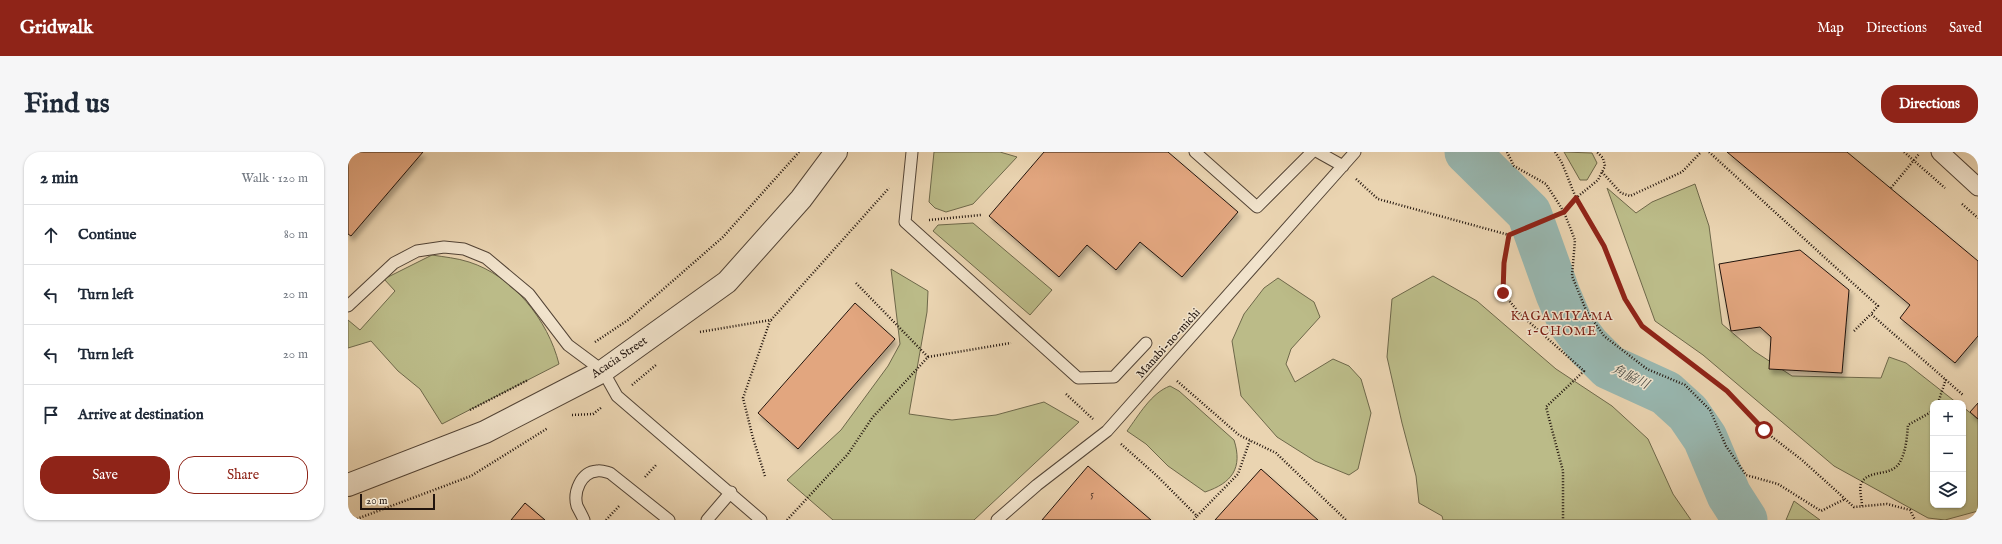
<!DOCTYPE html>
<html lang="en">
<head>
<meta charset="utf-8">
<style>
  :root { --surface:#fff; --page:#f6f6f7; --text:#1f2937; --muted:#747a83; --line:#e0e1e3; --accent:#8f2418 }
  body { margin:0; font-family:"IM FELL English","Noto Serif JP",serif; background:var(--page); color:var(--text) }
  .controls { position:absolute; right:12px; bottom:12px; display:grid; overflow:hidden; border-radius:8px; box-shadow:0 1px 3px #0004 }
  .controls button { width:36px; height:36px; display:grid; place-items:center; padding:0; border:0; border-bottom:1px solid var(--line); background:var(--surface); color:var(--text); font:20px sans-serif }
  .scale { position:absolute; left:12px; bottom:10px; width:75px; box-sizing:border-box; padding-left:4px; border:2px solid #21140d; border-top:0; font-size:11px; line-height:14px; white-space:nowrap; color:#21140d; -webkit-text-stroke:3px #f1e3cc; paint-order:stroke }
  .stop { position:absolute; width:12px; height:12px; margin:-9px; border:3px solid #8f2418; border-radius:50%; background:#fff }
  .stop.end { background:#8f2418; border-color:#fff; box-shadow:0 1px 4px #0008 }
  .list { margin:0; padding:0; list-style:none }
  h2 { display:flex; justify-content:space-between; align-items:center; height:52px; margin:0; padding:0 16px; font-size:17px }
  h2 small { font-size:13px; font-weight:400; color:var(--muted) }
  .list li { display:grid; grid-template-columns:26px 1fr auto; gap:12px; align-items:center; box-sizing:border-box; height:60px; padding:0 16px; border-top:1px solid var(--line) }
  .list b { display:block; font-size:15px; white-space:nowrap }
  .list em { font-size:13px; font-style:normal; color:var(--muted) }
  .actions { display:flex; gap:8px; padding:12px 16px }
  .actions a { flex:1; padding:9px 0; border:1px solid var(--accent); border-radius:16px; text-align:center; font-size:14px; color:var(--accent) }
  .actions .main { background:var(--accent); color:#fff }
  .icon { flex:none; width:22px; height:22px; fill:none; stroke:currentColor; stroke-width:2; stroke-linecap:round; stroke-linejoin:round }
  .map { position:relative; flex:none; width:1630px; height:368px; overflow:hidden; border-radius:16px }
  header { display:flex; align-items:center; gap:24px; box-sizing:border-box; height:56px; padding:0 20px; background:var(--accent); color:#fff }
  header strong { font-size:19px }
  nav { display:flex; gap:22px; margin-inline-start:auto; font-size:14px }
  .intro { display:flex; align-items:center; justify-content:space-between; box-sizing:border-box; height:96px; padding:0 24px }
  h1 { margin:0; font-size:28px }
  .button { padding:10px 18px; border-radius:16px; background:var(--accent); color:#fff; font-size:14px; font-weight:700 }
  main { display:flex; gap:24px; padding:0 24px }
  aside { flex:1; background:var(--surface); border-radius:16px; box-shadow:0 1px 3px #0004 }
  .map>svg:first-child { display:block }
  .green { fill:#bb8; stroke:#6e684a }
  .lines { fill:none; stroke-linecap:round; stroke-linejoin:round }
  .river { stroke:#98b7b0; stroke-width:45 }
  .building { fill:#e2a67f; stroke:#21140d; filter:url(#shadow) }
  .service-casing { stroke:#534436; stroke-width:13 }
  .pedestrian-casing { stroke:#534436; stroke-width:19 }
  .tertiary-casing { stroke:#534436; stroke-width:24 }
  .path { stroke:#21140d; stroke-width:2.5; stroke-dasharray:1 2; stroke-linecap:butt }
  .service { stroke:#f1e3cc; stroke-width:11 }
  .pedestrian { stroke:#f1e3cc; stroke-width:17 }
  .tertiary { stroke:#f1e3cc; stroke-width:22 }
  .route { stroke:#8f2418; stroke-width:5 }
  .labels { text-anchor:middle; stroke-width:3; stroke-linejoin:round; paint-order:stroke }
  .number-label { font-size:10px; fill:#51382a }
  .street-label { font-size:12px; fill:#21140d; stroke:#f1e3cc }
  .neighbourhood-label { font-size:13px; letter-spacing:1px; fill:#7a1f14; stroke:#f1e3cc }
  .water-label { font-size:13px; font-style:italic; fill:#4b4d46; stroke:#f1e3cc }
</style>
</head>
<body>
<header>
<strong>Gridwalk</strong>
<nav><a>Map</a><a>Directions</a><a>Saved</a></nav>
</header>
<div class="intro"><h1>Find us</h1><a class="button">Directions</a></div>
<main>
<aside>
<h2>2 min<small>Walk · 120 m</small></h2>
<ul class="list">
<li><svg class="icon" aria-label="ahead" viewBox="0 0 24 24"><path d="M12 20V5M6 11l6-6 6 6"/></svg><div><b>Continue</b></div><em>80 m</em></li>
<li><svg class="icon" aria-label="left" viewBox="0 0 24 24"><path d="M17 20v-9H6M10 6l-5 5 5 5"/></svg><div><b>Turn left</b></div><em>20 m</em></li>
<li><svg class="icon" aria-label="left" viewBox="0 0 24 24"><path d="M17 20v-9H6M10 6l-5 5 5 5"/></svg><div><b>Turn left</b></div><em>20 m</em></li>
<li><svg class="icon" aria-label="arrive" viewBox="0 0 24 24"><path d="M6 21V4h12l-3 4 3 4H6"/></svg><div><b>Arrive at destination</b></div></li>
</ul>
<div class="actions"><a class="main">Save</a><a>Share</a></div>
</aside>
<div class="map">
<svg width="1630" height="368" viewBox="0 0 1630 368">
  <defs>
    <filter id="shadow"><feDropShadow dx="2.5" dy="4.5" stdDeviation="2" flood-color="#0004"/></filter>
  </defs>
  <rect width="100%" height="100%" fill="#ead4b1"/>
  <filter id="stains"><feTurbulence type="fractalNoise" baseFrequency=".005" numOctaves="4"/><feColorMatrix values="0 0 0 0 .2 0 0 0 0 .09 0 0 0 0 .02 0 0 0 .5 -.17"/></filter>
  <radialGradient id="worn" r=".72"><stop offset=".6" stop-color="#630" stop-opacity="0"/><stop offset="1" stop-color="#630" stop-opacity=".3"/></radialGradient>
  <path class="green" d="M586 0H652L669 5 625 52 598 60 587 56 581 50Z
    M1216 0 1244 1 1249 11 1239 28H1232Z
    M1347 32 1361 74 1374 172 1406 199 1444 224 1533 226 1541 205 1558 211 1609 251H1585V353H1615V255L1630 267V359L1597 368 1580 366 1486 314 1355 203 1307 169 1259 36 1288 61 1304 50Z
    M625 71 704 138 682 163 585 79 590 73Z
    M84 103C96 105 109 106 121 110 165 124 200 168 211 212L94 272 72 237 50 219 23 189 0 196V168L12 178 47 139 36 127Z
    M543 117 580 139 579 160 561 262 604 268 648 263 696 250 731 270 626 368H485L439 328 493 278 540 214 552 192Z
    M1085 124 1129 149 1208 217 1264 254 1300 287 1325 342 1343 368H1095L1094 364 1071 351 1068 324 1054 271 1039 205 1044 147Z
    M930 126 966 150 972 165 943 197 938 212 947 230 985 207 1001 214 1013 227 1023 261 1010 317 1001 323 967 309 929 285 893 244 884 189 896 162 916 136Z
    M822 234 831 239 886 288C895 316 884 331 857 340L820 314 798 292 779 279C791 263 803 241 822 234Z
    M1446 349 1472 368H1438Z"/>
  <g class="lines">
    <path class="river" d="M1119 0 1181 61 1210 142 1222 170 1240 194 1261 215 1318 241 1340 261 1357 286 1381 343 1397 368"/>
  </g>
  <path class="building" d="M0 0H75L3 84 0 82Z
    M696 0H820L890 60 834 125 792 90 768 118 739 93 711 125 641 64Z
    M1379 0H1499L1630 109V184L1607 211 1552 166 1562 153Z
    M1452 98 1501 138 1494 221 1421 217 1423 185 1412 175 1383 179 1371 112Z
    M507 151 547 187 450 297 410 261Z
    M1630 251V267L1622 260Z
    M740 314 803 368H694Z
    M913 317 970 368H867Z
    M177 351 197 368H163Z"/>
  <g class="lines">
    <defs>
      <path id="service" d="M564 0 557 70 730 226 766 225 798 191
        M847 0 909 55 964 0
        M970 0 995 14
        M0 154 46 111 69 99 96 95 116 97 138 106 181 142 220 193 255 219 269 244 413 368
        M236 368C234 363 231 358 229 354 225 340 233 320 249 319 253 318 258 320 262 321L321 368
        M359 368 383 340
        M649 368 689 333 759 279 1007 0"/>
      <path id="pedestrian" d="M1592 0 1630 35"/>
      <path id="tertiary" d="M0 333 137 280 255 219 379 130 453 47 488 0"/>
    </defs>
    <use href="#service" class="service-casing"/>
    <use href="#pedestrian" class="pedestrian-casing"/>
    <use href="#tertiary" class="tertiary-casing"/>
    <path class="path" d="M1159 0 1166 14 1198 32 1216 60 1227 88 1224 124 1238 158 1256 184 1299 217 1337 233 1362 258 1378 294 1398 323 1430 332 1473 359 1497 347
      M1207 0 1214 11 1228 46 1256 94 1277 147 1294 174 1379 239 1415 278 1454 308 1506 355 1539 352 1562 358 1567 368
      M1361 0 1530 154 1523 162 1615 243
      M1556 0 1597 36
      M1254 20 1273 41 1282 44 1334 20 1353 0
      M1008 27 1030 47 1161 83 1216 60 1228 46 1250 28 1257 14 1255 6 1249 0
      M1543 36 1571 2
      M1614 52 1630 66
      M581 68 633 63
      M1161 83 1156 111 1155 141 1172 162 1236 219 1198 255 1215 319V368
      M508 131 580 205
      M1506 179 1523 162
      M352 180 423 168 541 36
      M247 190 280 168 375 85 451 0
      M829 229 891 283 928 301 998 368
      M284 233 308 213
      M718 242 745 267
      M1590 251 1598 227
      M122 258 180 228
      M224 263 245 262 254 255
      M773 292 808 323 849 364 890 322 902 288
      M417 324 405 286 395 246 422 169
      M297 325 309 312
      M1514 354C1514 348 1511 338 1513 332 1520 316 1543 326 1552 310 1558 299 1559 285 1560 273L1585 259
      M6 368 123 324 200 276
      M258 368 272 353
      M439 368 500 302 524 266 580 205 663 191
      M846 368 849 364"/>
    <use href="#service" class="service"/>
    <use href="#pedestrian" class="pedestrian"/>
    <use href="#tertiary" class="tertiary"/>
  </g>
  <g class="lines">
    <path class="route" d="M1155 141 1156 111 1161 83 1216 60 1228 46 1256 94 1277 147 1294 174 1379 239 1416 278"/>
  </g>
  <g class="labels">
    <g class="number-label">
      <text x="744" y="345">5</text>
    </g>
    <g class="street-label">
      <text transform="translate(820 191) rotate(-48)" y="4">Manabi-no-michi</text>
      <text transform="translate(271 205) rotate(-34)" y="4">Acacia Street</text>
    </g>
    <g class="neighbourhood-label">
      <text x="1214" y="168">KAGAMIYAMA<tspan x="1214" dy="15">1-CHOME</tspan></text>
    </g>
    <g class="water-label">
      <text transform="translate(1283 224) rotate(26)" y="5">角脇川</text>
    </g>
  </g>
  <rect width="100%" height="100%" filter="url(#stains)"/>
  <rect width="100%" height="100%" fill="url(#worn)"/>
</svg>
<div class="controls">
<button>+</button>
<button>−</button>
<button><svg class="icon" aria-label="layers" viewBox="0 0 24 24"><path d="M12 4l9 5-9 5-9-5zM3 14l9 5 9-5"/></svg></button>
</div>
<div class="scale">20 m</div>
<div class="stop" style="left:1416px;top:278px"></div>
<div class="stop end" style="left:1155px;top:141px"></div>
</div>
</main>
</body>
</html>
